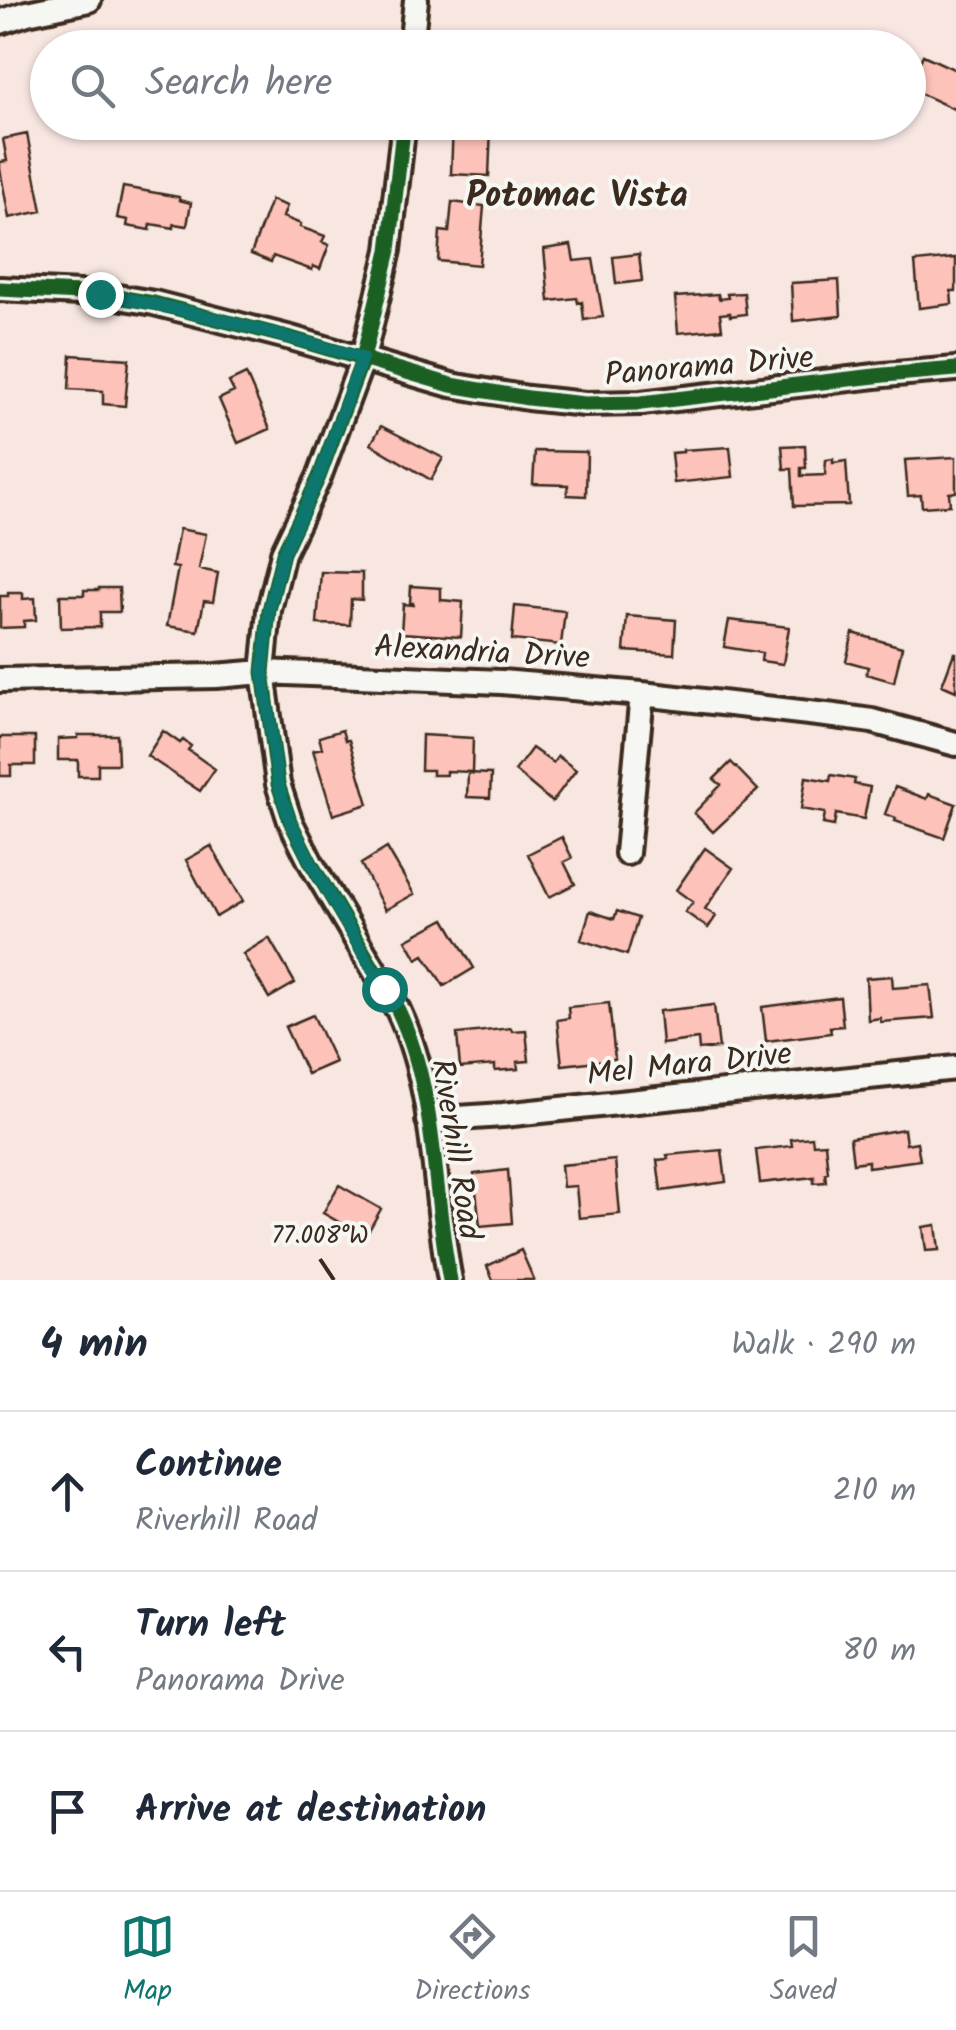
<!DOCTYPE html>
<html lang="en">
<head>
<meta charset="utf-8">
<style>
  :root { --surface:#fff; --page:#f6f6f7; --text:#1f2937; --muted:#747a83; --line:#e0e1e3; --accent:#0f766e }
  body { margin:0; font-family:Kalam,sans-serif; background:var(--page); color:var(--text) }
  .stop { position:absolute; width:30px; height:30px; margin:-22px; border:8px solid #0f766e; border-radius:50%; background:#fff }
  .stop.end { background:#0f766e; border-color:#fff; box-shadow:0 2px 10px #0008 }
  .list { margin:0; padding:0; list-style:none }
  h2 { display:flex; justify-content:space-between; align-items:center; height:130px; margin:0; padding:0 40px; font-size:42px }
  h2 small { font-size:32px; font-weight:400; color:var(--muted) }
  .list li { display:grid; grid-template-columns:65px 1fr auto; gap:30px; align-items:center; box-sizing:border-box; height:160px; padding:0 40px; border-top:2px solid var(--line) }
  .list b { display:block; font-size:38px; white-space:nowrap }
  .list p { margin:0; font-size:32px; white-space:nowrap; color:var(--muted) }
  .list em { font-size:32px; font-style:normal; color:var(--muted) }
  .icon { flex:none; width:55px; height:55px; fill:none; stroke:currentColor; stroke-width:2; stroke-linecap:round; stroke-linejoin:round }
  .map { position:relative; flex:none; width:956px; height:1280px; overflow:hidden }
  .search { position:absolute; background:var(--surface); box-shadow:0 2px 8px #0004; left:30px; right:30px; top:30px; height:110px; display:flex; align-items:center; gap:25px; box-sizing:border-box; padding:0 35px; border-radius:55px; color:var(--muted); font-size:38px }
  .sheet { height:610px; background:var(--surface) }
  nav { display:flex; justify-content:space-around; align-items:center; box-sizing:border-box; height:140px; border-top:2px solid var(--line); background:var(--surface); font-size:28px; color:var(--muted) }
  nav a { display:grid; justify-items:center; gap:5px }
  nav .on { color:var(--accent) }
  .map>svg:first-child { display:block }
  .building { fill:#fdc2b9; stroke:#3b2a1e; stroke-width:2.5 }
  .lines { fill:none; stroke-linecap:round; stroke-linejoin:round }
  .minor-casing { stroke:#3b2a1e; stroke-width:30 }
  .minor { stroke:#f6f6f2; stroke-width:22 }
  .cycleway-casing { stroke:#f6f6f2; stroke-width:21 }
  .cycleway { stroke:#1b5e20; stroke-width:15 }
  .route { stroke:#0f766e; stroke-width:12 }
  .ticks { fill:none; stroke:#3b2a1e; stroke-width:4 }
  .labels { text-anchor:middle; stroke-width:8; stroke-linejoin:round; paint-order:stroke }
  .street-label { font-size:32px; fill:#3b2a1e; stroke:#f6f6f2 }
  .neighbourhood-label { font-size:35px; font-weight:bold; fill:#3b2a1e; stroke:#f6f6f2 }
  .ticks-label { font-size:25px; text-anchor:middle; fill:#3b2a1e; stroke:#f6f6f2; stroke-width:8; stroke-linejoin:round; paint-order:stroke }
</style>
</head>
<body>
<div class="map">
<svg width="956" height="1280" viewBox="0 0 956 1280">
  <rect width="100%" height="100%" fill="#f8e6e1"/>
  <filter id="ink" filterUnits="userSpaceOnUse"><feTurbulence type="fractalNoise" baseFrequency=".01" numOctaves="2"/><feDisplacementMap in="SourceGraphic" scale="20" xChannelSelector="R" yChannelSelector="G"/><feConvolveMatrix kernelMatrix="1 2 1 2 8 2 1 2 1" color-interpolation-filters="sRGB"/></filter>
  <g filter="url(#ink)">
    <path class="building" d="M923 55 956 70V110L908 88Z
      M449 122H494V127H491L489 176 451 174 453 124Z
      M27 134 42 211 9 218 0 169V162L7 161 3 139Z
      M123 187 179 197V200L191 203 187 226 174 224V228L151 224 150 230 127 226 128 220 117 218Z
      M271 200 287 206 283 217 301 224 300 227 325 236 322 242 329 245 320 269 313 266 312 270 273 256 271 262 251 254Z
      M452 202 484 206 479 265 438 261 440 231 449 232Z
      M571 245 574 261 593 259 603 317 584 320 582 302 578 303 577 298 549 301 544 249Z
      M639 254 642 281 616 284 613 257Z
      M956 258V291H951L952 304 919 308 915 262Z
      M839 280 841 316 793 321 791 283Z
      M744 293 746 314 730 316V313L720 314 722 329 678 333 675 297 718 294 719 299 728 298 727 294Z
      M71 355 129 359 125 406 103 404V391L69 389Z
      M246 374 270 429 238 443 219 399 234 392 229 382Z
      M381 426 443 458 431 480 371 444Z
      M805 445 806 468H801V476L825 475 826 460 833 459V463L846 461 849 505 794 506 792 469H784L782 446Z
      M730 447 733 477 674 483 671 453 683 452V450Z
      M535 451 587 452 586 496 567 495 568 485 533 484Z
      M956 457V492L949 493 950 505 922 507 921 495 908 496 905 460Z
      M179 529 206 534 199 569 218 573 213 602 204 601 198 631 167 626 178 568 172 567Z
      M321 572 362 573V600L351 599 350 625 317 624Z
      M411 586 441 588V600L463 602 461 637 401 633 403 604 413 605V603H410Z
      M99 588H119L120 612H100V627L61 628 60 595H84V590H99Z
      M8 593H23V599L35 598 36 620 24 621V627L0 628V596H8Z
      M515 606 565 611 561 645 512 640Z
      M627 616 676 620 674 654 624 651Z
      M729 620 789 627 783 664 761 661 762 653 724 647Z
      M853 633 902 647 894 682 866 674 868 667 846 661Z
      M954 653H956V691L942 685Z
      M342 730 345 740H349L368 804 333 815 313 750 322 748 319 737Z
      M163 731 180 743 183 740 191 746 188 750 215 769 200 791 147 756Z
      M78 735H117L118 764H98V776H78V760H58V739L78 738Z
      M422 735 473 738 472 772 446 771V775H432V770H421Z
      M0 737H35V765H11V776H0Z
      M532 748 553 763 558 756 576 770 552 802 515 771Z
      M731 762 758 790 713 832 694 813 721 785 714 779Z
      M468 773 491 774 490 798 467 797Z
      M831 775 855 779 854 784 870 787 864 819 836 814 834 826 823 824 825 813 801 809 806 777 830 781Z
      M895 787 927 799 929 794 956 804 944 838 895 821 896 818 885 814Z
      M562 837 572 858 564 862 575 884 549 897 528 854Z
      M211 846 243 901 216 917 186 860Z
      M387 848 414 894 385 910 361 864Z
      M705 848 733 868 705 909 716 916 708 928 685 912 693 902 676 890Z
      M590 911 614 919 617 911 638 918 627 955 581 940Z
      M445 919 474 968 444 986 424 955 417 959 406 940Z
      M269 938 295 983 269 998 243 954Z
      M892 976 893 988 930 985 934 1018 881 1022 880 1018 868 1020 866 978Z
      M840 997 843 1026 830 1027 831 1033 766 1041 762 1007Z
      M609 1003 615 1059 562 1065 557 1020 569 1018 568 1007Z
      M714 1005 719 1048 699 1050 698 1039 662 1044 659 1011Z
      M313 1015 335 1062 307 1074 285 1027Z
      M511 1028 512 1031 526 1030 529 1061 517 1062 518 1069 495 1071V1065L460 1068 457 1034Z
      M904 1129 906 1144 917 1142 920 1160 868 1167V1161L853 1163 850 1138Z
      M812 1137 813 1144 825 1143 828 1172 825 1173 826 1182 814 1183V1177L760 1183 756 1150 792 1146 791 1139Z
      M722 1150 726 1182 661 1191 657 1160 668 1159 667 1155Z
      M615 1160 620 1214 579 1218 576 1186 563 1187 561 1165Z
      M508 1170 512 1223 480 1226 474 1174Z
      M339 1185 381 1209 365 1237 323 1213Z
      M936 1225 939 1250 926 1251 923 1227Z
      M521 1250 534 1280H493L487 1266Z"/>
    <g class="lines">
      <defs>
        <path id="minor" d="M0 22 27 13 89 0
          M411 48 416 0
          M404 122 389 250 363 358 319 477 283 553 269 610 263 672 278 784 290 821 311 863 398 1010C438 1094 432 1190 450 1280
          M0 289 100 294 154 303 291 338 451 385 528 398 585 404 641 403 884 375 956 369
          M0 680 216 676 263 672 501 682 642 694 835 716 872 721 956 744
          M627 853 642 694
          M428 1120 503 1115 956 1068"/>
      </defs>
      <use href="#minor" class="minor-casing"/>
      <use href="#minor" class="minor"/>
      <defs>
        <path id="cycleway" d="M404 122 389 250 363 358 319 477 283 553 269 610 263 672 278 784 290 821 311 863 398 1010C438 1094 432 1190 450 1280
          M0 289 100 294 154 303 291 338 451 385 528 398 585 404 641 403 884 375 956 369"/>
      </defs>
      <use href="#cycleway" class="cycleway-casing"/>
      <use href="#cycleway" class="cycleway"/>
    </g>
  </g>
  <g class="lines" filter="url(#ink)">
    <path class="route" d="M100 294C189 309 275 334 362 358L319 477 283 553 269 610 263 672 278 784 290 821 311 863 384 989"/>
  </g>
  <path class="ticks" d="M320 1259 334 1280"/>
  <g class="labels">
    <g class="street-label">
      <text transform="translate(709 365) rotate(-5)" y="11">Panorama Drive</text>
      <text transform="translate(482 651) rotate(3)" y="11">Alexandria Drive</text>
      <text transform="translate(689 1063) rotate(-6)" y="11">Mel Mara Drive</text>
      <text transform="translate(457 1149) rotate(81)" y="11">Riverhill Road</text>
    </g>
    <g class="neighbourhood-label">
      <text x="577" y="206">Potomac Vista</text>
    </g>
  </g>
  <g class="ticks-label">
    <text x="320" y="1243">77.008°W</text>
  </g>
</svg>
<div class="stop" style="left:384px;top:989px"></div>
<div class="stop end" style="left:100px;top:294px"></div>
<div class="search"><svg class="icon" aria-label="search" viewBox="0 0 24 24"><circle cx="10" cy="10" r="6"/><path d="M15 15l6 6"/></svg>Search here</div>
</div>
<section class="sheet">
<h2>4 min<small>Walk · 290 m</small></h2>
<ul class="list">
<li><svg class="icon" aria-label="ahead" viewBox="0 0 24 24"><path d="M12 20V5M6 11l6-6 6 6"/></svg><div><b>Continue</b><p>Riverhill Road</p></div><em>210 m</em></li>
<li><svg class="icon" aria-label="left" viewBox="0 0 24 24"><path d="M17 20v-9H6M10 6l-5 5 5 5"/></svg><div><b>Turn left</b><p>Panorama Drive</p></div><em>80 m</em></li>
<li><svg class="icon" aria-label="arrive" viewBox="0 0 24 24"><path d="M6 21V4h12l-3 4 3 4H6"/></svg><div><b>Arrive at destination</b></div></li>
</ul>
</section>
<nav>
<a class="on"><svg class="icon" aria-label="map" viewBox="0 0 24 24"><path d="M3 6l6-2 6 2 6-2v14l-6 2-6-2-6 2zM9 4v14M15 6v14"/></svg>Map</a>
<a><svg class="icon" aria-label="directions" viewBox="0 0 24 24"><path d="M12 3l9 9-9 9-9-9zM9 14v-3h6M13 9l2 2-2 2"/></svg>Directions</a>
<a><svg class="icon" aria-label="saved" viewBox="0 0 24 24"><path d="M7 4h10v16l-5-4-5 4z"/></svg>Saved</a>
</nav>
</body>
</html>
